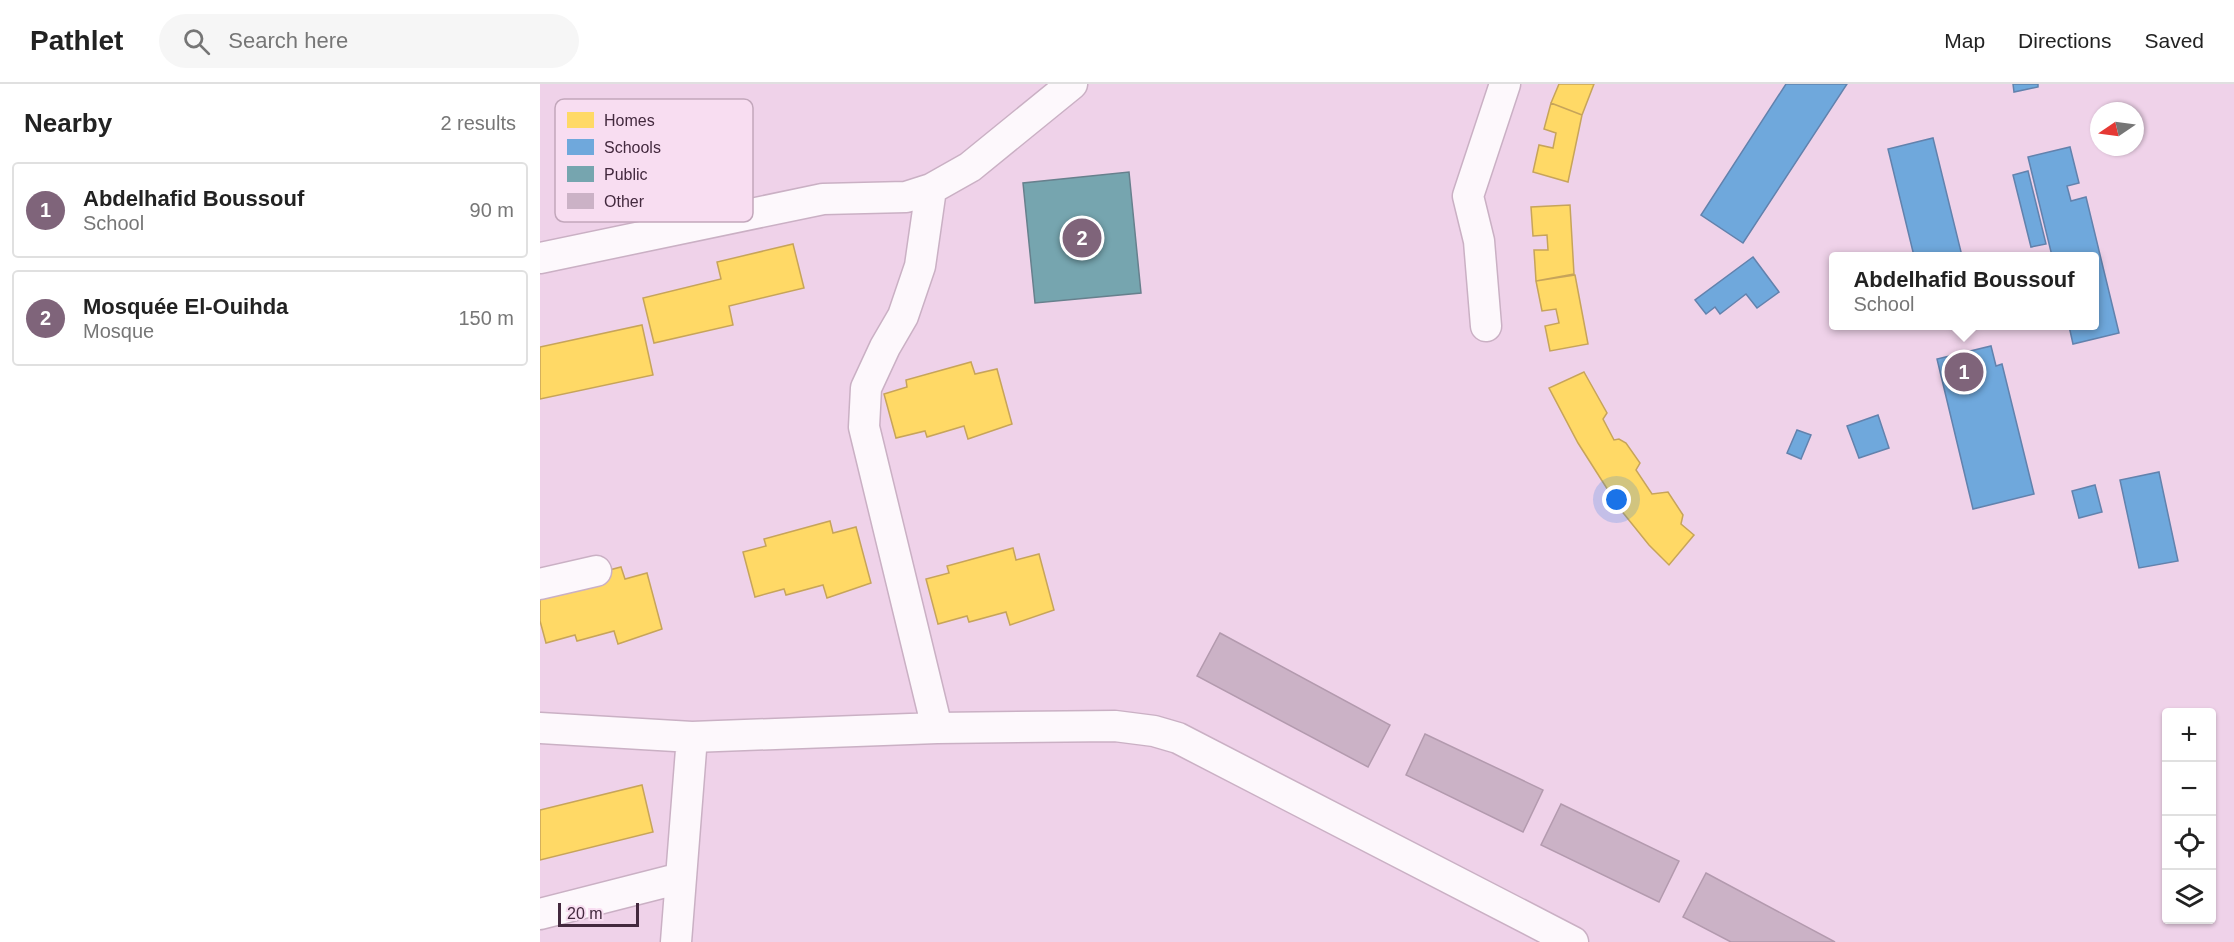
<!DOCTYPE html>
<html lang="en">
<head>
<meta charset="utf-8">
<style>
  :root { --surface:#fff; --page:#f6f6f6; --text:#222; --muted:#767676; --line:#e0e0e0; --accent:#7f647a }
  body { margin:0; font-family:Arial,sans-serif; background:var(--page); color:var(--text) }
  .controls { position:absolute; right:18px; bottom:18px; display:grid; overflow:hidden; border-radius:6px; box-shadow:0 2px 4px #0004 }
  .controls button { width:54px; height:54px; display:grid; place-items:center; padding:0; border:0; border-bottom:2px solid var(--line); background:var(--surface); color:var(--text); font:30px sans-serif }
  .compass { position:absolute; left:1550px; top:18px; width:54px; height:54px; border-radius:50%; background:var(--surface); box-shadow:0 2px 4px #0004; rotate:257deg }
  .scale { position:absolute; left:18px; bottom:15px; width:81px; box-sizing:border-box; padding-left:6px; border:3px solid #43293e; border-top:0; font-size:16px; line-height:21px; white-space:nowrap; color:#43293e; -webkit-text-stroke:4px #f8ddf1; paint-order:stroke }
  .you { position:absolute; left:1077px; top:416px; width:21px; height:21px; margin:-15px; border:4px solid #fff; border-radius:50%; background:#1a73e8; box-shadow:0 0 0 9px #1a73e833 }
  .badge { display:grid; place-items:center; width:39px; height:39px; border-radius:50%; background:var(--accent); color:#fff; font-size:20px; font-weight:700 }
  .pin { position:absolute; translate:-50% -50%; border:3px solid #fff; box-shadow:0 2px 6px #0006 }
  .popup { position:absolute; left:1289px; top:168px; width:270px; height:78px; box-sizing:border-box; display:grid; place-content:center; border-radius:6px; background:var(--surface); filter:drop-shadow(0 2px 4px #0005); font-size:20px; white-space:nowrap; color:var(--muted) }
  .popup b { font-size:22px; color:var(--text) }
  .popup::after { content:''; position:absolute; left:50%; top:100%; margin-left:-12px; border:12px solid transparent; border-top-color:var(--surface) }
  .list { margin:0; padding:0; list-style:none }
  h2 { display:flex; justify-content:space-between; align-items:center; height:78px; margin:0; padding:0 24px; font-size:26px }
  h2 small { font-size:20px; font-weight:400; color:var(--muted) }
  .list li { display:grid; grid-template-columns:39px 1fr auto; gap:18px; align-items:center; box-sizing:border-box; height:96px; margin:0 12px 12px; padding:0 12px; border:2px solid var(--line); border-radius:6px }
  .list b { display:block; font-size:22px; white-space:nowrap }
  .list p { margin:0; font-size:20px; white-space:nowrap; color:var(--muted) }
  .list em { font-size:20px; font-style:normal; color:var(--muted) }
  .icon { flex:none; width:33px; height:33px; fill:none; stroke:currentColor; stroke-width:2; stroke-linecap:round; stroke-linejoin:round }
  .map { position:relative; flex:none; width:1694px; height:858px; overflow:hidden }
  header { display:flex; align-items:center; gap:36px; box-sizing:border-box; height:84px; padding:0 30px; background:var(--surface); border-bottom:2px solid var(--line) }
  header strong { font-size:28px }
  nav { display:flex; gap:33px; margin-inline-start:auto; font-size:21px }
  .search { width:420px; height:54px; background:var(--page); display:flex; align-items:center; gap:15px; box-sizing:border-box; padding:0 21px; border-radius:33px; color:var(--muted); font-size:22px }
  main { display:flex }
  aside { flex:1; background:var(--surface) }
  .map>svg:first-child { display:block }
  .homes { fill:#ffd966; stroke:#c7a45a; stroke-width:1.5 }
  .schools { fill:#6fa8dc; stroke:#6282ad; stroke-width:1.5 }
  .public { fill:#76a5af; stroke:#67808d; stroke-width:1.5 }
  .building { fill:#cbb2c6; stroke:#b39aae; stroke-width:1.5 }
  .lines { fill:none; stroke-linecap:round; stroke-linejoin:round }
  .street-casing { stroke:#cab0c4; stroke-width:33 }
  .street { stroke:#fdf8fc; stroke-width:30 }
  .key { fill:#f8ddf1; stroke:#c2a7bb; stroke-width:1.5 }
  .key-label { font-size:16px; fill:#43293e }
</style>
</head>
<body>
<header>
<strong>Pathlet</strong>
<div class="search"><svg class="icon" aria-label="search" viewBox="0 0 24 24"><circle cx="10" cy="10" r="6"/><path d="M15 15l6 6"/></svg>Search here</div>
<nav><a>Map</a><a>Directions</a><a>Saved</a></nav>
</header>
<main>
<aside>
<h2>Nearby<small>2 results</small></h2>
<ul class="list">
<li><span class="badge">1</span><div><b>Abdelhafid Boussouf</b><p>School</p></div><em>90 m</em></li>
<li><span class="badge">2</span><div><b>Mosquée El-Ouihda</b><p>Mosque</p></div><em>150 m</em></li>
</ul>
</aside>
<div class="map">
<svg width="1694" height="858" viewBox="0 0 1694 858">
  <rect width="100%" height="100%" fill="#efd2e9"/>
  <path class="homes" d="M1019 0H1054L1042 31 1011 19Z
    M1011 19 1042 31 1028 98 993 88 999 61 1013 64 1016 49 1004 45Z
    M1030 121 1034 190 996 197 994 166H1008L1007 151 993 152 991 123Z
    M253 160 264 204 189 222 193 241 114 259 103 214 181 195 177 178Z
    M1035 191 1048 260 1010 267 1005 242 1019 239 1016 225 1002 227 996 197Z
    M102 241 113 291 0 315V263Z
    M431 278 435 290 457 285 472 340 428 355 424 342 387 353 385 347 356 354 344 310 367 303 366 296Z
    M1044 288 1067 329 1063 335 1074 356 1079 355 1086 359 1100 379 1096 386 1112 410 1128 408 1143 431 1141 440 1154 451 1129 481 1109 461 1080 425 1038 359 1009 304Z
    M290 437 293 449 316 443 331 499 287 514 283 501 246 511 244 505 215 513 203 468 226 462 224 455Z
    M473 464 476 476 499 470 514 526 470 541 466 528 429 538 427 532 398 540 386 495 409 489 407 482Z
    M81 483 85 495 107 489 122 545 78 560 74 547 37 557 35 551 6 559 0 537V512L16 500Z
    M102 701 113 748 0 776V726Z"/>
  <path class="schools" d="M1246 0H1307L1203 159 1161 131Z
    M1473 0H1498V3L1474 8Z
    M1393 54 1422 172H1374L1348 65Z
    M1530 63 1539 99 1527 102 1531 117 1546 113 1579 249 1533 260 1529 242H1555V172H1512L1488 73Z
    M1488 87 1506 160 1491 163 1473 91Z
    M1213 173 1239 208 1217 224 1206 210 1180 230 1175 223 1166 230 1155 216Z
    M1451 262 1456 282 1462 280 1494 410 1433 425 1397 275Z
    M1338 331 1349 364 1319 374 1307 342Z
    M1257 346 1271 351 1261 375 1247 369Z
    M1619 388 1638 477 1599 484 1580 396Z
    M1555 401 1562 428 1539 434 1532 407Z"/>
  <path class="public" d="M589 88 601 209 495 219 483 99Z"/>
  <path class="building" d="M680 549 850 641 828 683 657 592Z
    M885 650 1003 706 983 748 866 691Z
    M1021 720 1139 777 1119 818 1001 761Z
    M1166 789 1295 858H1191L1143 833Z"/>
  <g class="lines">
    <defs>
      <path id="street" d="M391 105 380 182 363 232 345 263 326 304 324 343 397 644
        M0 174 283 115 366 113 391 105 430 83 532 0
        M946 242 939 157 928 112 965 0
        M0 500 56 487
        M0 644 152 653 397 644 575 642 614 647 638 654 1033 858
        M0 830 141 794
        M136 858 152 653"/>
    </defs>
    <use href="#street" class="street-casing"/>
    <use href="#street" class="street"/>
  </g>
  <rect x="15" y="15" width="198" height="123" rx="9" class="key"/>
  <rect x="27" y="28" width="27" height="16" fill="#ffd966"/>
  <rect x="27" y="55" width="27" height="16" fill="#6fa8dc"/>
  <rect x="27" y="82" width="27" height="16" fill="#76a5af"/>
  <rect x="27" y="109" width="27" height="16" fill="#cbb2c6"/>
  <g class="key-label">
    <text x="64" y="42">Homes</text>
    <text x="64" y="69">Schools</text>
    <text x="64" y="96">Public</text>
    <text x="64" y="123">Other</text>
  </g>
</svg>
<div class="controls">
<button>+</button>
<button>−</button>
<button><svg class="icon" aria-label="locate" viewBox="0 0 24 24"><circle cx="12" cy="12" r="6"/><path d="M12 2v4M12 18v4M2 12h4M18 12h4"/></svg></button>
<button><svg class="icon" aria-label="layers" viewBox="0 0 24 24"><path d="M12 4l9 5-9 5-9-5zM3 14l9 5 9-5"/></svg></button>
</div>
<svg class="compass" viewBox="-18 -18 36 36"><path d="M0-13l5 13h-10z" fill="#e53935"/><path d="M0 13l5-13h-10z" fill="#767676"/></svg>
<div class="scale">20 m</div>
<div class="you"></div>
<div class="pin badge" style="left:1424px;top:288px">1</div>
<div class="popup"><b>Abdelhafid Boussouf</b>School</div>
<div class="pin badge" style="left:542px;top:154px">2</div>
</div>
</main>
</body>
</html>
